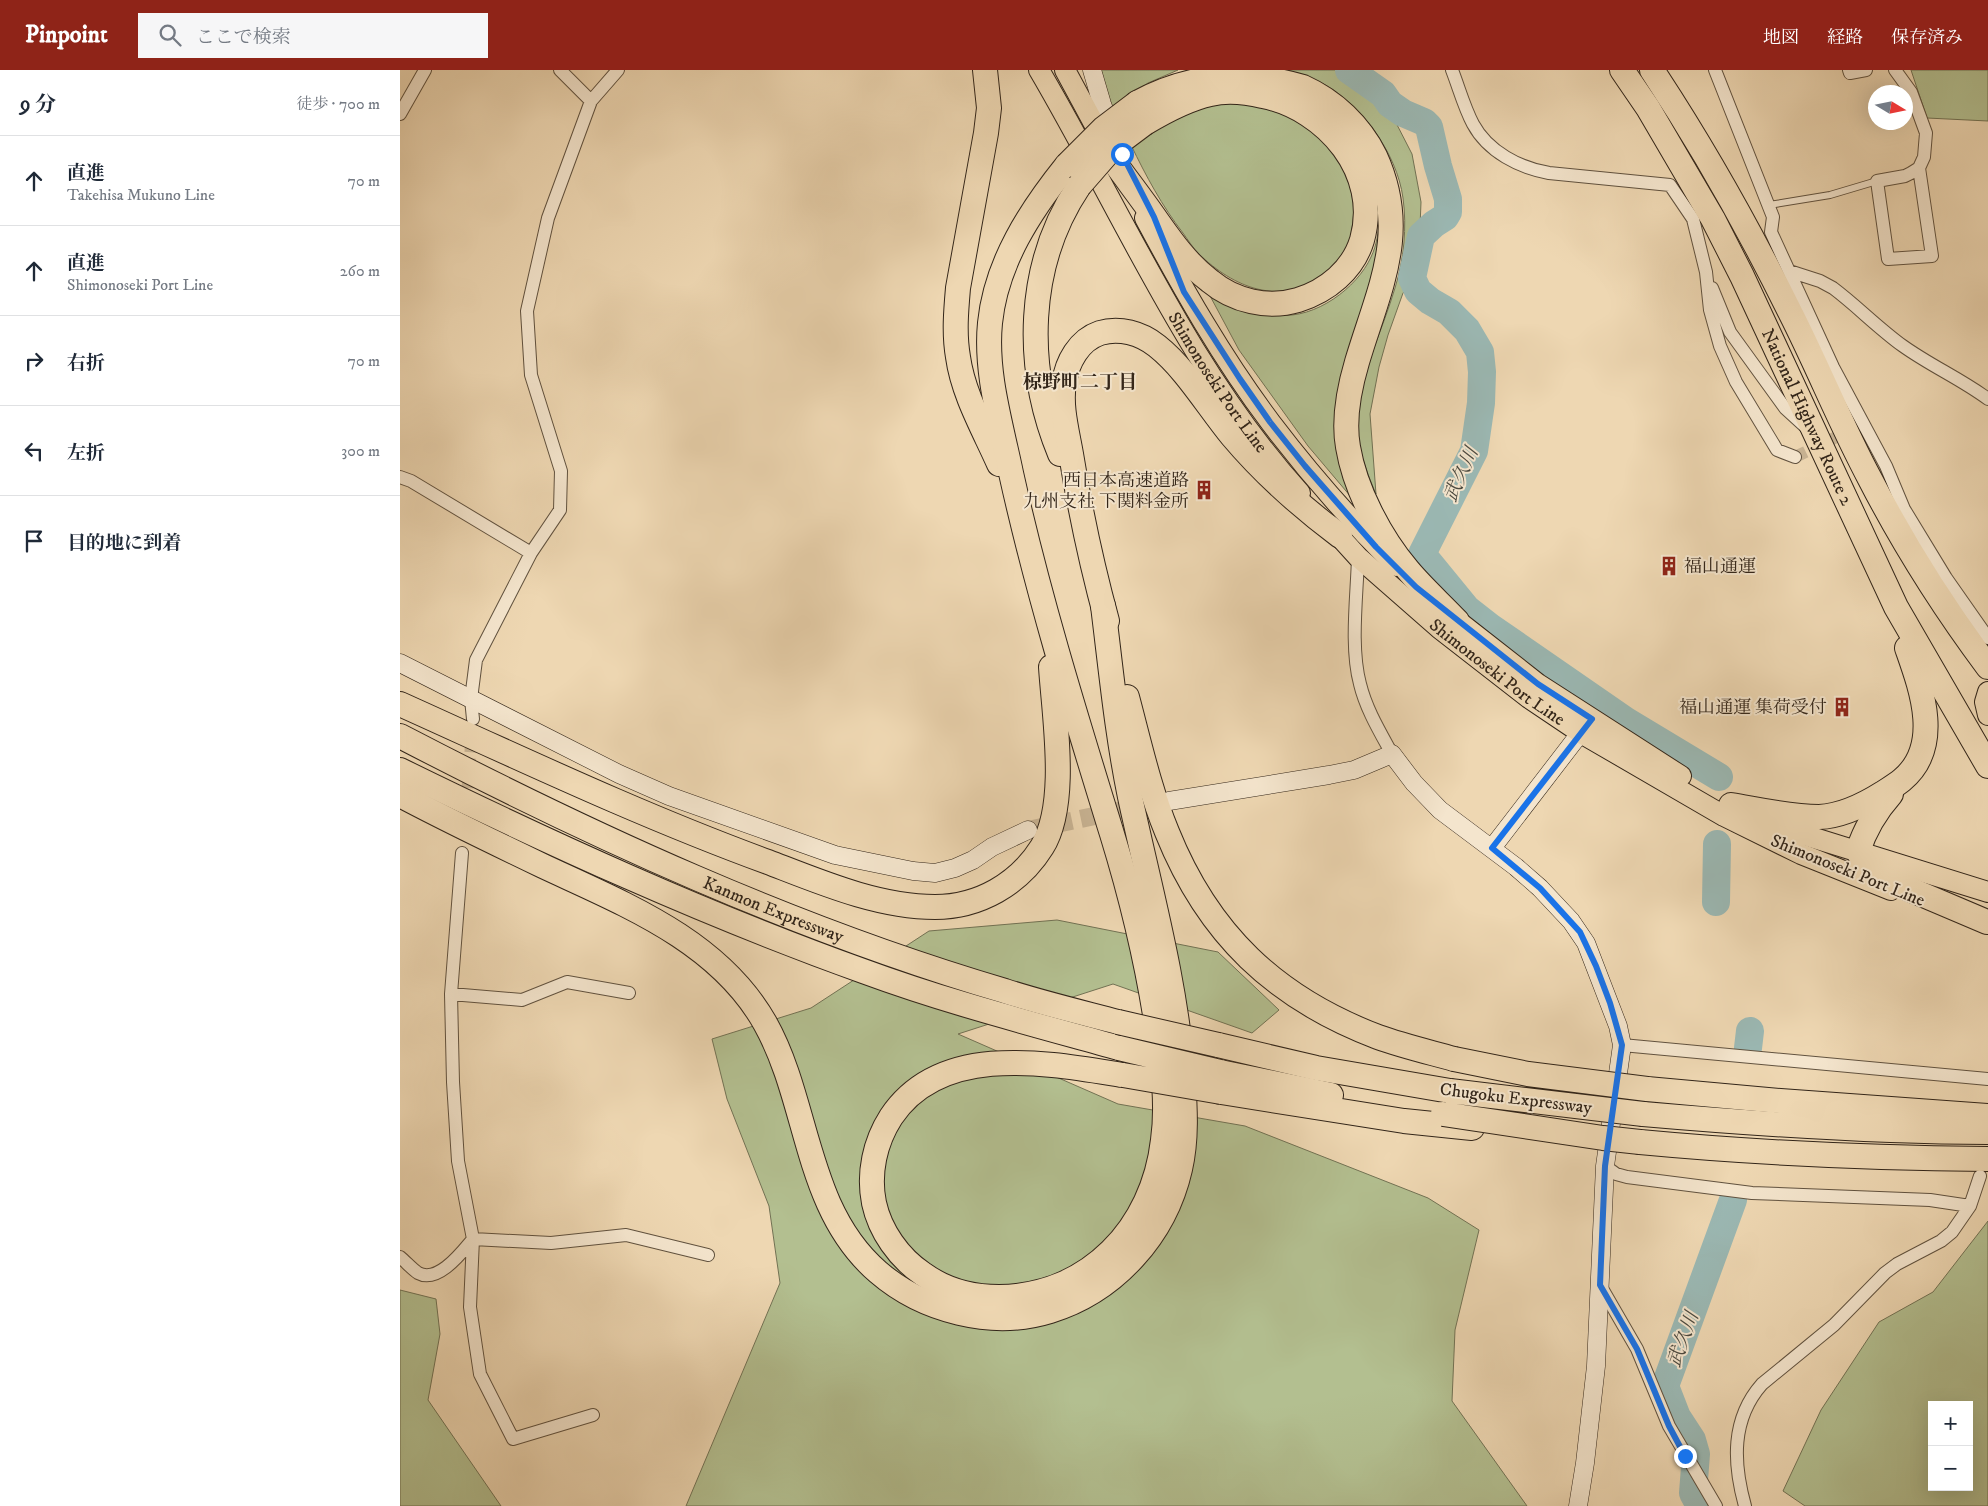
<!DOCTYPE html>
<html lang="ja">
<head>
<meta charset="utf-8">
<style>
  :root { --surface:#fff; --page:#f6f6f7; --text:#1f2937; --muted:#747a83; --line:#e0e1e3; --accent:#8f2418 }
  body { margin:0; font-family:"IM FELL DW Pica","Noto Serif JP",serif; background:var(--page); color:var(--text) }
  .controls { position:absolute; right:15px; bottom:15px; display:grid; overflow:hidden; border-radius:0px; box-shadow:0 5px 20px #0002 }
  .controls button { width:45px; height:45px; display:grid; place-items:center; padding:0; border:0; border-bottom:1px solid var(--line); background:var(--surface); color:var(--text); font:25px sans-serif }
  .compass { position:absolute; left:1468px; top:15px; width:45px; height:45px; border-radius:50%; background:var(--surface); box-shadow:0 5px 20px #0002; rotate:100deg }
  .stop { position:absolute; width:15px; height:15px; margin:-11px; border:4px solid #1a73e8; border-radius:50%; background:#fff }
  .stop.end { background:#1a73e8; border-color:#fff; box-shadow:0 1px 5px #0008 }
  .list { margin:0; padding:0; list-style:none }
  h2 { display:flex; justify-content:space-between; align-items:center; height:65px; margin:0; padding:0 20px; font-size:21px }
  h2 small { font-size:16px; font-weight:400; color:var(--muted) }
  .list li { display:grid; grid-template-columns:32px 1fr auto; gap:15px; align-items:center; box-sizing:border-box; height:90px; padding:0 20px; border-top:1px solid var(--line) }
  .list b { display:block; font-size:19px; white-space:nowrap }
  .list p { margin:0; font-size:16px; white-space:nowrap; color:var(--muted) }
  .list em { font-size:16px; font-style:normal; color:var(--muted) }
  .icon { flex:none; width:28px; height:28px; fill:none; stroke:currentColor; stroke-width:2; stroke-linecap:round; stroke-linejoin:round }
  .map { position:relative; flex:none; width:1588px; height:1436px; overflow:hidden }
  header { display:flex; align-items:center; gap:30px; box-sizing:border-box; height:70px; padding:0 25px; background:var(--accent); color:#fff }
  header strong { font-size:24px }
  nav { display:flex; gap:28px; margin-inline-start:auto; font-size:18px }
  .search { width:350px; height:45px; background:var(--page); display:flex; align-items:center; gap:12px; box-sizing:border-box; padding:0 18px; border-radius:0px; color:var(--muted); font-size:19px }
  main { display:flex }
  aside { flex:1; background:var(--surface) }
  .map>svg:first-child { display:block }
  .green { fill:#b3bf90; stroke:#727254; fill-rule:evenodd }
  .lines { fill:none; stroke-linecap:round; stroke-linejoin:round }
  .river { stroke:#9bb8b3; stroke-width:28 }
  .street-tunnel { stroke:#c8b393; stroke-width:12; stroke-dasharray:12 6; stroke-linecap:butt }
  .secondary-tunnel { stroke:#c8b393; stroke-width:18; stroke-dasharray:18 9; stroke-linecap:butt }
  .lane-casing { stroke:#61523f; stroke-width:8 }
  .street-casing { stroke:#61523f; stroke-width:14 }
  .secondary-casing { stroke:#322519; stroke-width:19 }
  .primary-casing { stroke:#322519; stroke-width:22 }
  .highway-casing { stroke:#322519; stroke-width:26 }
  .lane { stroke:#f4e5cd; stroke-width:6 }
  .street { stroke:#f4e5cd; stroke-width:12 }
  .secondary { stroke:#f4e5cd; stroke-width:18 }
  .primary { stroke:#eed7b2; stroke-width:20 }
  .highway { stroke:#eed7b2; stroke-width:24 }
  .highway-bridge-casing { stroke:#322519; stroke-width:26; stroke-linecap:butt }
  .highway-bridge { stroke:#eed7b2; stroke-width:24 }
  .route { stroke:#1a73e8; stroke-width:6 }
  .labels { text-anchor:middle; stroke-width:4; stroke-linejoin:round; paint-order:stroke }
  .street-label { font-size:18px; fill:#322519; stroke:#f4e5cd }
  .poi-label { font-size:18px; fill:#322519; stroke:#f4e5cd; text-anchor:end }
  .neighbourhood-label { font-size:19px; font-weight:bold; fill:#322519; stroke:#f4e5cd }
  .water-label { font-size:19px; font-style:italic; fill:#4c4a40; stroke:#f4e5cd }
</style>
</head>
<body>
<header>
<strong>Pinpoint</strong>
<div class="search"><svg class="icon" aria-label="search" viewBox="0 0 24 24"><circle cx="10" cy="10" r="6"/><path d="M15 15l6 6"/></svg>ここで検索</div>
<nav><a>地図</a><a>経路</a><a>保存済み</a></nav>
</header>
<main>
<aside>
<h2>9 分<small>徒歩 · 700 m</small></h2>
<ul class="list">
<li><svg class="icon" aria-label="ahead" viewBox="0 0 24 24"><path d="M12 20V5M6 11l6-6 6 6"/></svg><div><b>直進</b><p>Takehisa Mukuno Line</p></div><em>70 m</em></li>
<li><svg class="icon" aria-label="ahead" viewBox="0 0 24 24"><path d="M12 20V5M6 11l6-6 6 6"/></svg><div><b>直進</b><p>Shimonoseki Port Line</p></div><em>260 m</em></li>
<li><svg class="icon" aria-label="right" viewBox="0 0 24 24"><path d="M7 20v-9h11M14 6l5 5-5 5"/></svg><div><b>右折</b></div><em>70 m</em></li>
<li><svg class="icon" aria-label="left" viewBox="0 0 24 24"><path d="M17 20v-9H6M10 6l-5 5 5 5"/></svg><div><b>左折</b></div><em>300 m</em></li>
<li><svg class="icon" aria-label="arrive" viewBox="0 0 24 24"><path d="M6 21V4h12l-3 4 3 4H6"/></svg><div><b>目的地に到着</b></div></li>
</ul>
</aside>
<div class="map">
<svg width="1588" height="1436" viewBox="0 0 1588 1436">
  <rect width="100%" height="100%" fill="#eed7b2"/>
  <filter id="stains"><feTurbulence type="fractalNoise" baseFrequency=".004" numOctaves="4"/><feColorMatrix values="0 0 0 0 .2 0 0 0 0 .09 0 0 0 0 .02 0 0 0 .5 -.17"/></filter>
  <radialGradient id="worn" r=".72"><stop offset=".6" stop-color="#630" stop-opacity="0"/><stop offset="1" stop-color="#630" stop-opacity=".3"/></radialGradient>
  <path class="green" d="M701 0H778L748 13 712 38Z
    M888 0H943L973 21 992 45 1012 84 1021 132 1020 157 1027 166 1014 210 1003 223 988 265 979 297 970 344 976 424C965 398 954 370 958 340 963 297 983 259 995 218 1004 189 1007 157 1003 128 997 83 960 32 920 12 910 7 898 4 888 0Z
    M1511 0H1588V51L1527 48Z
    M830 33C879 34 929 59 947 107 952 122 955 135 953 151 952 158 952 167 950 173 944 186 934 196 923 204 881 238 833 217 799 184 793 178 788 170 783 163 762 136 746 106 731 75L740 66 801 36Z
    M980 149 984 167 945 303 957 434 908 376 839 280 809 224C825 229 841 233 857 238 864 240 872 244 879 245 915 249 957 218 971 187 977 175 978 162 980 149Z
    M657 850 818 882 879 940 852 963 713 914 558 964 718 1034 845 1056 1028 1128 1079 1160 1055 1260 1052 1331 1127 1436H286L380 1213 369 1136 327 1029 312 969 411 938 529 861Z
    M1588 1151V1436H1405L1383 1421 1421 1340 1479 1252 1533 1222ZM1532 1335H1569V1417H1532Z
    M0 1220 36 1229 40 1264 28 1330 101 1436H0Z"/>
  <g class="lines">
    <path class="river" d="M949 0 983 24 990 34 1003 43 1024 52 1029 57 1038 96 1048 129V142L1045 147 1034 154 1021 166 1012 208 1018 221 1030 231 1049 242 1067 260 1080 282 1082 302 1081 333 1074 381 1022 484 1067 539 1090 557 1226 651 1319 707
      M1316 832 1317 774
      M1348 978 1350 961
      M1300 1436 1293 1423 1296 1384 1292 1370 1277 1347 1265 1316 1333 1130"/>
    <path class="street-tunnel" d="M1395 387 1451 360
      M66 736 72 663"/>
    <path class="secondary-tunnel" d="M628 760 742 736"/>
    <defs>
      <path id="lane" d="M1369 135 1430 125 1477 111"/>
      <path id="street" d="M160 0 191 31
        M1052 0C1059 18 1064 37 1073 54 1088 82 1120 98 1149 103L1270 115 1293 149 1306 202 1310 240 1320 276 1336 312 1377 380 1395 387
        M1315 0 1373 147 1371 162 1433 297 1486 396 1504 439 1546 508 1588 568
        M1449 0 1450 3 1466 0
        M1495 0 1511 22 1526 63 1524 87 1519 98 1511 103 1505 106 1477 111 1488 189 1532 186 1519 98
        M0 44 25 0
        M1389 201 1420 211 1433 218C1457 236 1478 258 1503 276 1531 296 1561 309 1588 329
        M1312 218 1330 262 1385 338 1408 359
        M0 407 11 411 131 483
        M958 487C957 526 950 577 960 614 966 639 980 662 992 684
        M73 649 71 629 76 590 131 483 160 440 161 401 131 305 127 241 148 148 191 31 218 0
        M62 783 51 924 53 1012 58 1091 73 1169 70 1237 80 1304 113 1369 193 1345
        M51 924 122 930 167 912 229 923
        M1222 975 1588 1009
        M1205 1096 1216 1104 1227 1107 1352 1123 1530 1130 1570 1136
        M73 1169 151 1173 226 1165 308 1185
        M0 1187C6 1192 12 1199 18 1203 38 1214 62 1182 73 1169
        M1200 1215 1237 1279 1269 1356 1316 1436
        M1345 1436C1333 1393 1331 1349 1362 1314L1434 1255 1485 1203 1497 1194 1541 1171 1552 1162 1570 1136 1580 1106"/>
      <path id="secondary" d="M692 0 702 34 713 64
        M0 593 219 704 269 726 435 785 513 801 535 803 555 798 573 790 592 777 628 760
        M769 731 929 705 954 700 992 684 1014 713 1040 740 1116 797 1140 818 1171 851 1186 873 1218 956 1222 975 1205 1096 1196 1296 1185 1393 1178 1436
        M1092 778 1188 653"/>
      <g id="primary">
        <path id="s1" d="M639 0C723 143 787 298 900 423"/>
        <path d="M665 0 706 76"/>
        <path d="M745 148C783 219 822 288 871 353 909 403 951 451 996 496"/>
        <path id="s2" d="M929 455 958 487 1039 558 1129 628 1181 663 1324 746 1401 784 1491 820"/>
        <path d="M1045 541 1138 614 1281 706"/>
        <path d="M1588 622 1585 632 1588 645"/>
        <path d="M1350 744 1363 751 1411 767 1588 822"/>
      </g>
      <g id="highway">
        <path d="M585 0 589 38 586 63 558 218C556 241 554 264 558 287 563 324 584 360 599 394"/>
        <path id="s3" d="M1222 0 1248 38 1313 149 1342 206 1496 537 1588 696"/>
        <path d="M1252 0C1303 77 1349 159 1390 242 1418 297 1441 355 1470 409 1504 475 1544 538 1588 597"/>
        <path d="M737 33C790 4 845 0 903 17 934 31 960 56 975 86 1010 162 979 218 957 292 949 319 943 349 948 377 955 419 980 467 1008 500 1023 518 1041 534 1057 551"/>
        <path d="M715 93C728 111 741 128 753 145 770 169 786 193 810 211 834 231 868 239 898 230 927 221 953 200 962 170 981 103 927 39 863 26 846 22 827 20 810 24 787 29 765 41 745 53"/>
        <path d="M667 95C630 141 596 193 590 253 585 303 601 354 611 403 638 525 675 644 712 764 732 829 748 895 758 964 763 998 768 1035 763 1070 753 1158 689 1226 599 1227 572 1227 545 1220 523 1204 499 1188 480 1161 474 1133 468 1103 475 1072 491 1047 541 972 647 993 723 1005"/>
        <path d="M660 384C624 297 626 195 679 116"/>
        <path d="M707 551C692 496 680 440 671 384 667 361 660 336 664 313 667 292 679 270 700 263 719 257 741 263 757 276 786 299 808 337 832 366 864 404 900 436 940 466"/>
        <path d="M727 627C739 672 749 718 767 762 808 864 875 928 978 967 1003 976 1029 982 1054 989"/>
        <path d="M0 634C122 689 242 746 368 792 420 812 478 837 535 837 579 837 619 814 642 777 669 734 654 646 651 597"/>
        <path id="s4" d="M0 666C194 767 395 859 605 921 642 933 680 942 718 952"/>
        <path d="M0 700C151 774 304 844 463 901 547 932 633 954 719 978"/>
        <path d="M1491 724C1475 742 1465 759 1458 781L1465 795 1481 807 1587 852"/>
        <path d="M0 725C47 750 95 773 143 796 224 834 318 870 365 953 410 1033 404 1138 478 1202 523 1241 592 1259 650 1241 715 1221 765 1165 780 1099 787 1069 785 1038 783 1007 776 912 750 820 730 727 717 664 711 600 703 536"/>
        <path d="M1331 735C1360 740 1390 747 1419 747 1442 746 1464 735 1483 723 1489 719 1496 715 1502 710 1543 676 1521 618 1507 578"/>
        <path d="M818 975 916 998 1050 1021"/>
        <path d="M820 1002 931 1025"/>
        <path d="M1247 1019 1380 1031 1588 1046"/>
        <path d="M821 1022 1004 1051 1072 1058"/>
        <path d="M1243 1044C1358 1054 1472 1062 1588 1062"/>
        <path d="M1240 1072C1356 1083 1472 1088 1588 1089"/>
      </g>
    </defs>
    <use href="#lane" class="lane-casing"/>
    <use href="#street" class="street-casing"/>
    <use href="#secondary" class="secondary-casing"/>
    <use href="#primary" class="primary-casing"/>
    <use href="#highway" class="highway-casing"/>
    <use href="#lane" class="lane"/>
    <use href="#street" class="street"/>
    <use href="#secondary" class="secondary"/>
    <use href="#primary" class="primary"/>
    <use href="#highway" class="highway"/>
    <defs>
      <path id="highway-bridge" d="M667 95 704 58 737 33
        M679 116 713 77 745 53
        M718 952 818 975
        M719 978 820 1002
        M1054 989 1128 1004 1247 1019
        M723 1005 821 1022
        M1050 1021 1243 1044
        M1043 1044 1203 1068 1240 1072"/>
    </defs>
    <use href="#highway-bridge" class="highway-bridge-casing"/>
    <use href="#highway-bridge" class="highway-bridge"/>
  </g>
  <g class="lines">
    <path class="route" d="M722 84 754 147 784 222 840 309 870 352 905 396 976 477 1016 517 1138 614 1192 649 1092 778 1140 818 1180 862 1196 896 1210 933 1222 975 1205 1096 1200 1215 1237 1279 1269 1356 1285 1386"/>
  </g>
  <defs>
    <symbol id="building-bare" viewBox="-9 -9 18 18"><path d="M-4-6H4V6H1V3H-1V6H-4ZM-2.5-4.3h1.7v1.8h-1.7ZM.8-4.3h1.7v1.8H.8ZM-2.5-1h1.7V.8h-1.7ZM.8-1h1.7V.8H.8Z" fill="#8f2418" stroke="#f4e5cd" stroke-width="2.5" paint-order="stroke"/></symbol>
  </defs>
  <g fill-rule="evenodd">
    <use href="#building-bare" x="790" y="406" width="28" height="28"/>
    <use href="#building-bare" x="1255" y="482" width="28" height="28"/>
    <use href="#building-bare" x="1428" y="623" width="28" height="28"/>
  </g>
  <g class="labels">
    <g class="street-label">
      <text dy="6" stroke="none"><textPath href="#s1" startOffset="360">Shimonoseki Port Line</textPath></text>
      <text dy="6" stroke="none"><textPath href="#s3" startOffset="394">National Highway Route 2</textPath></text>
      <text dy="6" stroke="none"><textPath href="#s2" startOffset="224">Shimonoseki Port Line</textPath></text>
      <text transform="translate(1448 800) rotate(22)" y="6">Shimonoseki Port Line</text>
      <text dy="6" stroke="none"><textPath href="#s4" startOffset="412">Kanmon Expressway</textPath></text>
      <text transform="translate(1116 1028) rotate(7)" y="6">Chugoku Expressway</text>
    </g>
    <g class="poi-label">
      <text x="789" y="416">西日本高速道路<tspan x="789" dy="21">九州支社 下関料金所</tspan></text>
      <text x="1284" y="502" text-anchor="start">福山通運</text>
      <text x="1427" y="643">福山通運 集荷受付</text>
    </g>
    <g class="neighbourhood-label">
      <text x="680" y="318">椋野町二丁目</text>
    </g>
    <g class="water-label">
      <text transform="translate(1060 404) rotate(-66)" y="7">武久川</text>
      <text transform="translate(1282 1269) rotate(-70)" y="7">武久川</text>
    </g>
  </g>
  <rect width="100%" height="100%" filter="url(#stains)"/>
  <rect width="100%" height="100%" fill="url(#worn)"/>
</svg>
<div class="controls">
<button>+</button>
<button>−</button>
</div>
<svg class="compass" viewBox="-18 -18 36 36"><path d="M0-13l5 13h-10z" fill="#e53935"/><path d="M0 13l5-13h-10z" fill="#747a83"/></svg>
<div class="stop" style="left:722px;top:84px"></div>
<div class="stop end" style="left:1285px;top:1386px"></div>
</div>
</main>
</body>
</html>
